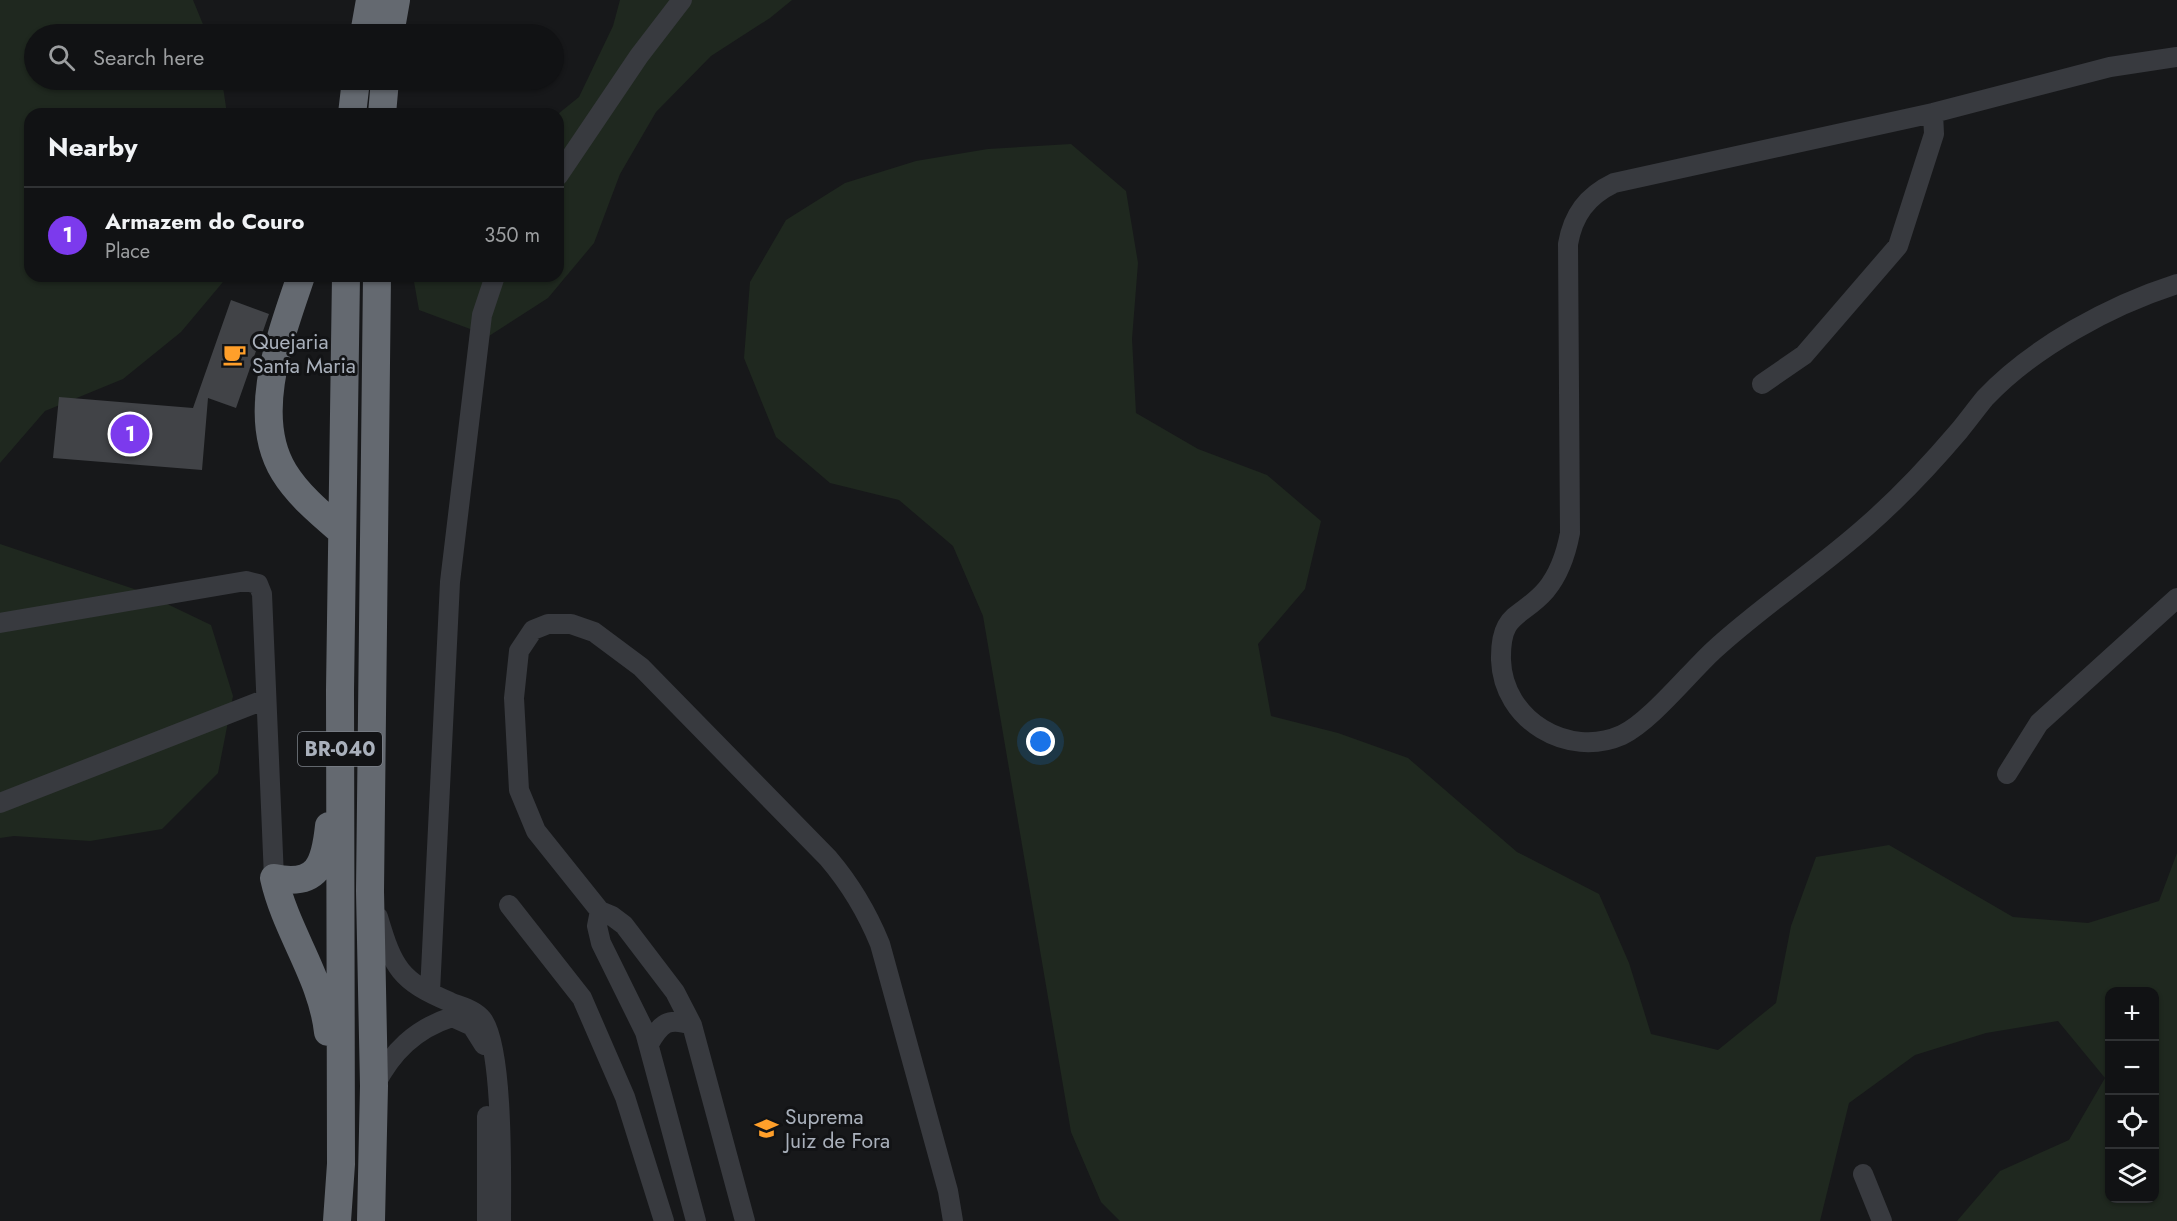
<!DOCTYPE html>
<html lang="en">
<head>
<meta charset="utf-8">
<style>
  :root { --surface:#111214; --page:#1a1b1d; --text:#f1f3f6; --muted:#9c9ea0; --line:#303234; --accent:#7c3aed }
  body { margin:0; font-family:Jost,sans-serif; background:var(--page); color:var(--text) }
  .controls { position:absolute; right:18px; bottom:18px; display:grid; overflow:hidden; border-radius:12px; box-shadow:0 2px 4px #0004 }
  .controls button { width:54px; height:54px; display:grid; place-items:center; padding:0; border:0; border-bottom:2px solid var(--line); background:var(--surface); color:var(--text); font:30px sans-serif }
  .you { position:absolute; left:1041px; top:742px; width:21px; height:21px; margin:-15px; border:4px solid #fff; border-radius:50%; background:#1a73e8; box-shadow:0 0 0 9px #1a73e833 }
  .badge { display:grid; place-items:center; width:39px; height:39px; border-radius:50%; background:var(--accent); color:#fff; font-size:20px; font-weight:700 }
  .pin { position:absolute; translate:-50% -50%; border:3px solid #fff; box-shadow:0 2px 6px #0006 }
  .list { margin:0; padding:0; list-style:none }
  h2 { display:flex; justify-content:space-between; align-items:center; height:78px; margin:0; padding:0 24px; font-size:26px }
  h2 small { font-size:20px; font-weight:400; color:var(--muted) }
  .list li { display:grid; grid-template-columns:39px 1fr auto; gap:18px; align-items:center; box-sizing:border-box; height:96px; padding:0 24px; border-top:2px solid var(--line) }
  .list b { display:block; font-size:22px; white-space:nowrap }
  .list p { margin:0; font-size:20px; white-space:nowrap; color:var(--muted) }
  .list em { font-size:20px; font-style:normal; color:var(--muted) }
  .icon { flex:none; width:33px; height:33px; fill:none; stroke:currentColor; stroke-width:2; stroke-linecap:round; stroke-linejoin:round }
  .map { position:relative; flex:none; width:2177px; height:1221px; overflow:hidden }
  .search { position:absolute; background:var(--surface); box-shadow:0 2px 4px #0004; left:24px; top:24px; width:540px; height:66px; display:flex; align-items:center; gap:15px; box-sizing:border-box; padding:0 21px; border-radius:33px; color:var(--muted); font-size:22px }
  .panel { position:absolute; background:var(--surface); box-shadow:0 2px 4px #0004; left:24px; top:108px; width:540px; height:174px; border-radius:18px }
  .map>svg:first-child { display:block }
  .green { fill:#1f281f; fill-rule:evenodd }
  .building { fill:#414347 }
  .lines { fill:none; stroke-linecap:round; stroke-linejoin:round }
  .minor { stroke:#383a3f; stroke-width:20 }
  .highway { stroke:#646970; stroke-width:28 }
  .labels { text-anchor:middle; stroke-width:6; stroke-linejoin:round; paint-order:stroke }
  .shield { fill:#121315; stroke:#7c8189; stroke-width:1.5 }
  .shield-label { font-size:20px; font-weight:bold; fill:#a9b0bb }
  .poi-label { font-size:21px; fill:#a9b0bb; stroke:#121315; text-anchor:start }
</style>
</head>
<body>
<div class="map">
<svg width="2177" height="1221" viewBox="0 0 2177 1221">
  <rect width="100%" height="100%" fill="#17181a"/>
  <path class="green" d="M0 0H193L207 34H34V80H222L227 114H30V276H228L181 332 123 379 45 411 0 463Z
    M620 0H792L770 18 711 56 656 112 620 174 594 243 548 298 489 336 419 310 413 276H558V114L579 97 613 26Z
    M1071 144 1126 191 1138 263 1132 339 1136 413 1198 449 1267 475 1321 521 1305 589 1258 644 1271 716 1338 733 1408 758 1517 852 1599 894 1629 963 1651 1034 1718 1050 1776 1003 1791 926 1816 857 1889 845 2013 917 2088 923 2159 901 2177 853V1221H1957L2000 1171 2069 1140 2105 1078 2058 1021 1986 1033 1915 1055 1849 1103 1820 1221H1120L1101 1202 1071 1132 983 616 953 546 899 500 830 483 776 437 744 358 750 282 786 220 845 183 916 161 988 149ZM2110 992H2154V1198H2110Z
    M0 544 140 591 211 625 233 696 218 773 162 829 90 841 14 836 0 838Z"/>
  <path class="building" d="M231 300 269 314 236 408 208 398 202 470 53 458 59 397 193 408Z"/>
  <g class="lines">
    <path class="minor" d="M2177 57 2110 67 1933 113 1614 183C1587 196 1573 215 1568 244L1570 533C1566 554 1560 573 1546 590 1521 619 1500 611 1501 660 1503 720 1568 759 1622 735 1650 722 1689 673 1714 650 1763 605 1819 569 1868 525 1901 496 1931 464 1959 431 1968 420 1976 409 1985 398 2033 347 2111 305 2177 284
      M558 176 639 56 682 0
      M1762 384 1804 355 1898 246 1934 134 1933 113
      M0 623 246 581 258 584 262 594 274 878
      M2007 774 2039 723 2177 598
      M0 803 266 699
      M509 905 582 998 625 1097 664 1221
      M600 911 597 926 601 943 645 1032 696 1221
      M378 917C393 968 400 981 450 1002 461 1007 474 1009 482 1019 504 1046 501 1182 501 1221
      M430 992 450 582 482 315 495 276
      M649 1044C661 1023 668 1017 692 1025
      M375 1085C392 1052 415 1029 452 1017L472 1026 484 1045
      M487 1116V1221
      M1863 1174 1882 1221
      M745 1221 692 1025 675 992 624 925 612 916 600 911 536 831 519 790 514 698 519 651 533 630 548 624H571L594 632 641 667 828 858C851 885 867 912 880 944L948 1191 953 1221"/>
    <path class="highway" d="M364 34 370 0
      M390 34 396 0
      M352 114 356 80
      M382 114 385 80
      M301 276C282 333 249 415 284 472 298 495 321 514 342 532
      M328 1032C322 977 286 932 274 878 318 887 325 864 329 826
      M337 1221 341 1164 340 690 346 276
      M371 1221 374 1086 370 891 377 276"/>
  </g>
  <defs>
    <symbol id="cafe-bare" viewBox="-9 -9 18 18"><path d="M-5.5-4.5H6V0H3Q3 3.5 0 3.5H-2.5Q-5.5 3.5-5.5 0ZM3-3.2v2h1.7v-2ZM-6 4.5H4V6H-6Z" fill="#ff9f2a" stroke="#121315" stroke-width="2.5" paint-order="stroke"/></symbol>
    <symbol id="university-bare" viewBox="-9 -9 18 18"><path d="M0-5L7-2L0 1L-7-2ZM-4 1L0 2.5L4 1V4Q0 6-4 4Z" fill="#ff9f2a" stroke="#121315" stroke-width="2.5" paint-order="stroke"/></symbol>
  </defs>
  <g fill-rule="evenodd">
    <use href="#cafe-bare" x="218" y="338" width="33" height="33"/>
    <use href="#university-bare" x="750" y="1112" width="33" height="33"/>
  </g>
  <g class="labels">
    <rect class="shield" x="298" y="732" width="84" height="34" rx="4.5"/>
    <g class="shield-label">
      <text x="340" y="756">BR-040</text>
    </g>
    <g class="poi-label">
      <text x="252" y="349">Quejaria<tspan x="252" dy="24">Santa Maria</tspan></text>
      <text x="785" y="1124">Suprema<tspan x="785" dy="24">Juiz de Fora</tspan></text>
    </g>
  </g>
</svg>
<div class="controls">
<button>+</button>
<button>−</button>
<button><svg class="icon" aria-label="locate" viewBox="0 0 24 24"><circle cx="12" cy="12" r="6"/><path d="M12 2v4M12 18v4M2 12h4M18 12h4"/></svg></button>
<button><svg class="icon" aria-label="layers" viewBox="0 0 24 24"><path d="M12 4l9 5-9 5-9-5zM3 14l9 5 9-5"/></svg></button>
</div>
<div class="you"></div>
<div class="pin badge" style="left:130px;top:434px">1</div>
<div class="search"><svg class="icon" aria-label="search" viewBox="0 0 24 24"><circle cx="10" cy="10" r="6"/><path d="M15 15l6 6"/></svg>Search here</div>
<section class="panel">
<h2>Nearby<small></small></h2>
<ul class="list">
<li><span class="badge">1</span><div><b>Armazem do Couro</b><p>Place</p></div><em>350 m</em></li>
</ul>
</section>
</div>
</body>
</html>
